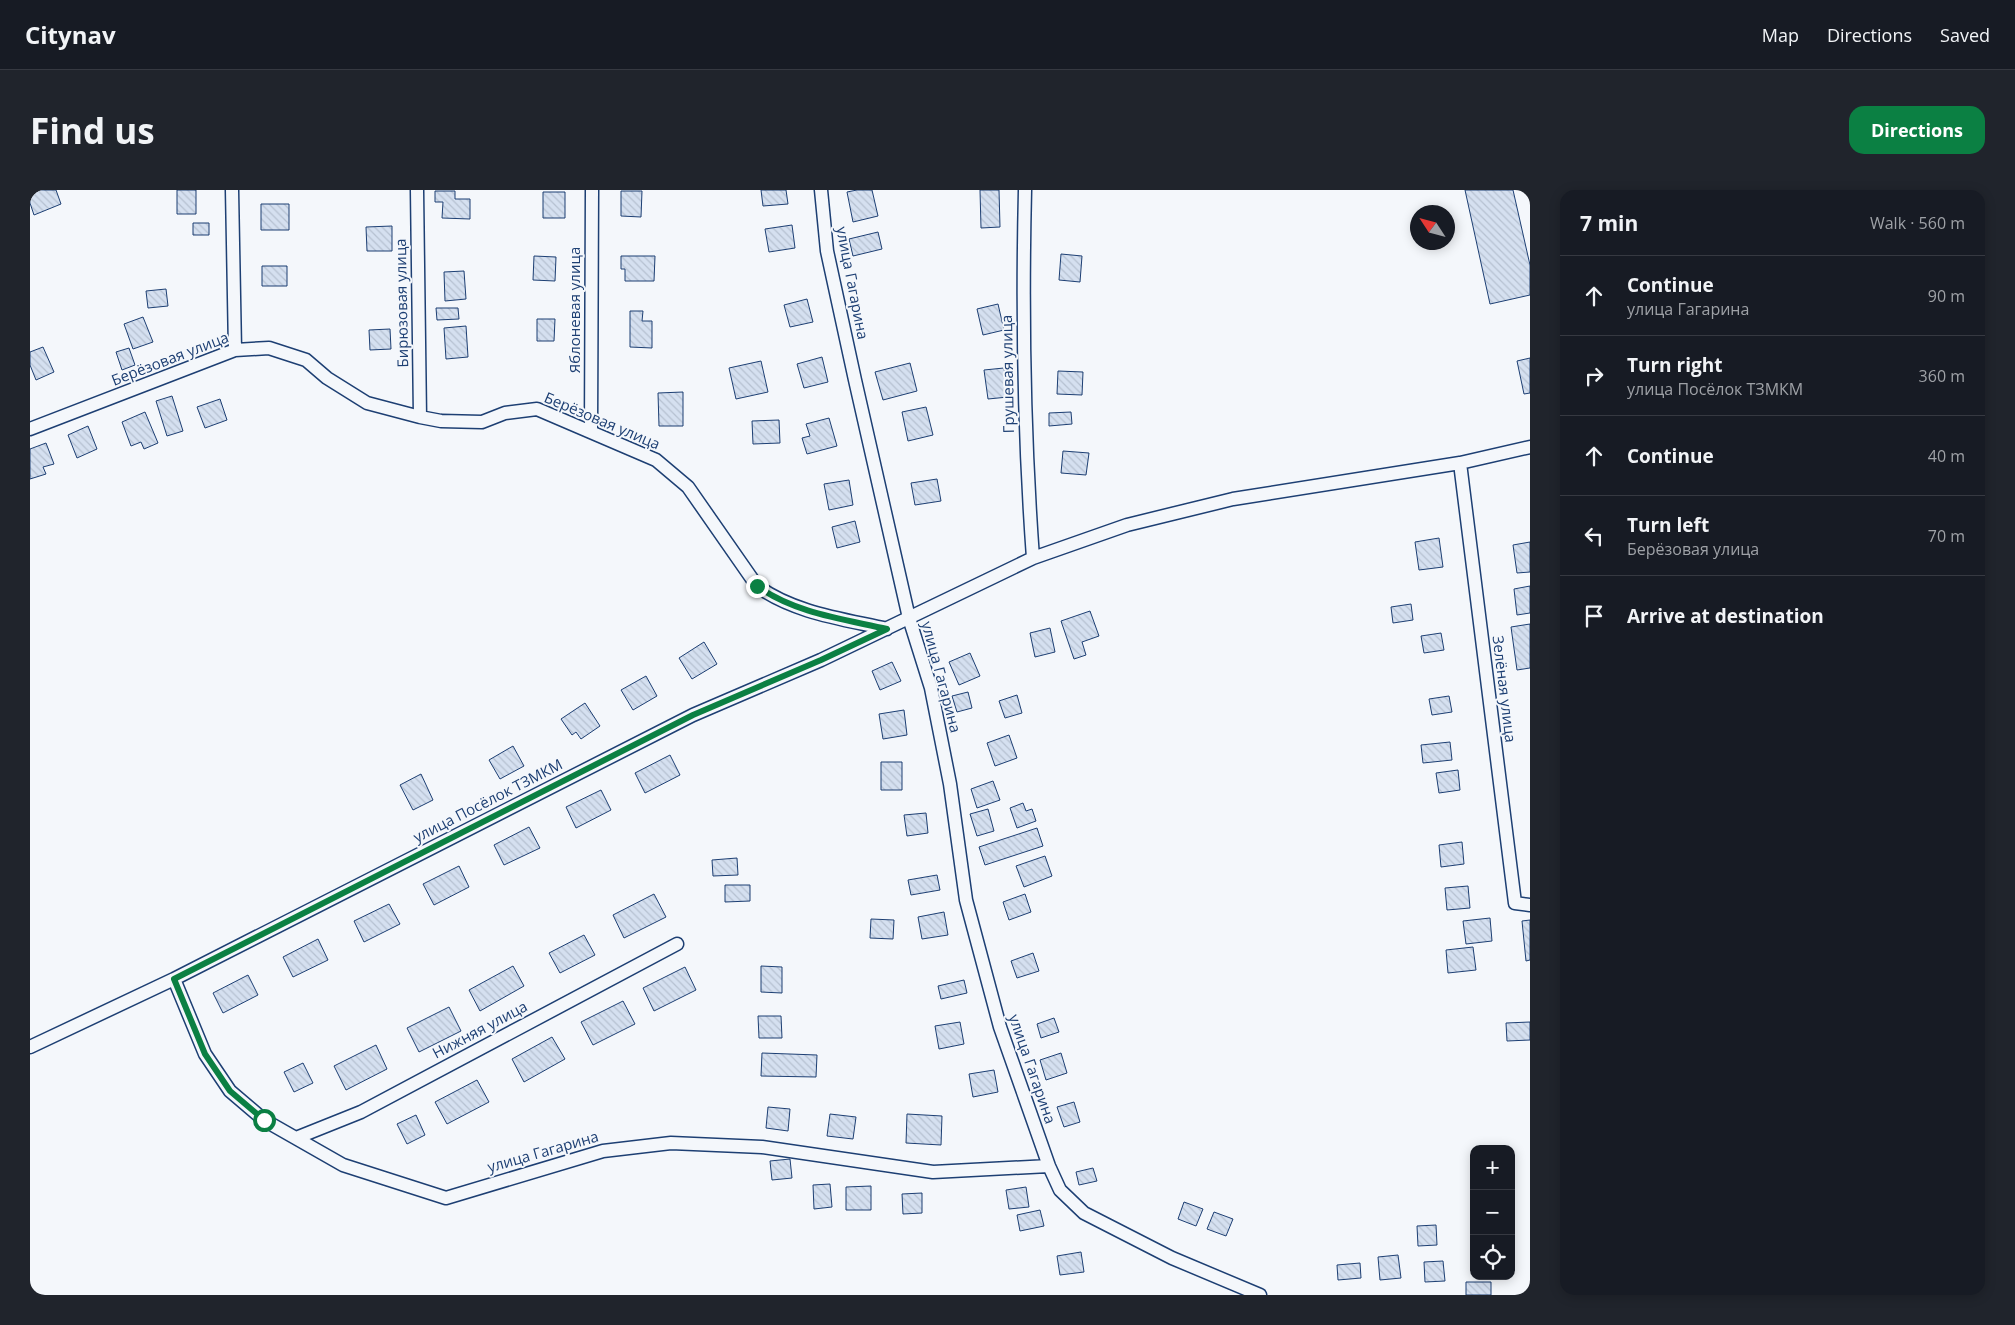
<!DOCTYPE html>
<html lang="en">
<head>
<meta charset="utf-8">
<style>
  :root { --surface:#171b24; --page:#20242c; --text:#f1f3f6; --muted:#9ea1a6; --line:#363941; --accent:#0b8043 }
  body { margin:0; font-family:"Open Sans",sans-serif; background:var(--page); color:var(--text) }
  .controls { position:absolute; right:15px; bottom:15px; display:grid; overflow:hidden; border-radius:10px; box-shadow:0 2px 12px #0003 }
  .controls button { width:45px; height:45px; display:grid; place-items:center; padding:0; border:0; border-bottom:1px solid var(--line); background:var(--surface); color:var(--text); font:25px sans-serif }
  .compass { position:absolute; left:1380px; top:15px; width:45px; height:45px; border-radius:50%; background:var(--surface); box-shadow:0 2px 12px #0003; rotate:306deg }
  .stop { position:absolute; width:15px; height:15px; margin:-11px; border:4px solid #0b8043; border-radius:50%; background:#fff }
  .stop.end { background:#0b8043; border-color:#fff; box-shadow:0 1px 5px #0008 }
  .list { margin:0; padding:0; list-style:none }
  h2 { display:flex; justify-content:space-between; align-items:center; height:65px; margin:0; padding:0 20px; font-size:21px }
  h2 small { font-size:16px; font-weight:400; color:var(--muted) }
  .list li { display:grid; grid-template-columns:32px 1fr auto; gap:15px; align-items:center; box-sizing:border-box; height:80px; padding:0 20px; border-top:1px solid var(--line) }
  .list b { display:block; font-size:19px; white-space:nowrap }
  .list p { margin:0; font-size:16px; white-space:nowrap; color:var(--muted) }
  .list em { font-size:16px; font-style:normal; color:var(--muted) }
  .icon { flex:none; width:28px; height:28px; fill:none; stroke:currentColor; stroke-width:2; stroke-linecap:round; stroke-linejoin:round }
  .map { position:relative; flex:none; width:1500px; height:1105px; overflow:hidden; border-radius:15px }
  header { display:flex; align-items:center; gap:30px; box-sizing:border-box; height:70px; padding:0 25px; background:var(--surface); border-bottom:1px solid var(--line) }
  header strong { font-size:24px }
  nav { display:flex; gap:28px; margin-inline-start:auto; font-size:18px }
  .intro { display:flex; align-items:center; justify-content:space-between; box-sizing:border-box; height:120px; padding:0 30px }
  h1 { margin:0; font-size:35px }
  .button { padding:12px 22px; border-radius:15px; background:var(--accent); color:#fff; font-size:18px; font-weight:700 }
  main { display:flex; gap:30px; padding:0 30px }
  aside { flex:1; background:var(--surface); border-radius:15px; box-shadow:0 2px 12px #0003 }
  .map>svg:first-child { display:block }
  .building { fill:url(#building-back-hatch); stroke:#1d3f73 }
  .lines { fill:none; stroke-linecap:round; stroke-linejoin:round }
  .minor-casing { stroke:#1d3f73; stroke-width:15 }
  .minor { stroke:#f4f7fb; stroke-width:12 }
  .route { stroke:#0b8043; stroke-width:6 }
  .labels { text-anchor:middle; stroke-width:4; stroke-linejoin:round; paint-order:stroke }
  .street-label { font-size:15px; fill:#1d3f73; stroke:#f4f7fb }
</style>
</head>
<body>
<header>
<strong>Citynav</strong>
<nav><a>Map</a><a>Directions</a><a>Saved</a></nav>
</header>
<div class="intro"><h1>Find us</h1><a class="button">Directions</a></div>
<main>
<div class="map">
<svg width="1500" height="1105" viewBox="0 0 1500 1105">
  <defs>
    <pattern id="building-back-hatch" width="6" height="6" patternUnits="userSpaceOnUse" patternTransform="scale(1.25)"><rect width="6" height="6" fill="#d5e0f0"/><path d="M-1 5l2 2M0 0l6 6M5-1l2 2" fill="none" stroke="#b6c1d1"/></pattern>
  </defs>
  <rect width="100%" height="100%" fill="#f4f7fb"/>
  <path class="building" d="M0 0H26L31 14 4 25 0 13Z
    M147 0H166V24H147Z
    M731 0H756L758 14 733 16Z
    M827 0H842L848 26 823 32 817 2Z
    M950 0H969L970 37 951 38Z
    M1435 0H1483L1500 75V105L1460 114Z
    M405 1H425V9H440V29L412 28 413 12H405Z
    M591 1H612L611 27 591 26Z
    M513 2H535V28H513Z
    M231 14H259V40H231Z
    M163 33H179V45H163Z
    M762 35 765 58 739 62 735 39Z
    M362 36V61H337L336 37Z
    M848 42 852 59 823 66 819 49Z
    M1031 64 1052 66 1050 92 1029 90Z
    M504 66 526 67 525 91 503 90Z
    M591 66H625L624 91H595V79H591Z
    M232 76H257V96H232Z
    M434 81 436 109 415 111 414 82Z
    M136 99 138 116 118 118 116 101Z
    M777 109 783 132 760 137 754 115Z
    M968 114 974 140 953 145 947 119Z
    M406 118H428L429 129 407 130Z
    M600 121H613L612 131H622V158L600 157Z
    M113 127 123 152 103 159 94 134Z
    M507 129H525L524 151H507Z
    M436 136 438 167 416 169 414 138Z
    M360 139 361 159 340 160 339 140Z
    M13 157 24 182 6 190 0 175V162Z
    M99 158 105 175 92 180 86 162Z
    M792 167 798 192 774 198 767 174Z
    M1500 168V203L1494 204 1487 171Z
    M731 171 738 202 706 209 699 178Z
    M880 173 887 201 853 210 845 182Z
    M974 178 978 207 958 209 954 180Z
    M1028 181 1053 182 1052 205 1027 204Z
    M653 202V236H629L628 203Z
    M142 206 153 241 137 246 126 211Z
    M190 209 197 230 175 238 167 217Z
    M896 217 903 245 878 251 872 222Z
    M115 222 128 253 114 259 111 252 101 256 92 232Z
    M1041 222 1042 234 1019 236V223Z
    M799 228 807 256 777 264 772 248 780 246 776 234Z
    M749 230 750 253 723 254 722 231Z
    M58 236 67 259 47 268 38 245Z
    M16 253 24 274 13 277 16 284 0 289V259Z
    M1033 261 1059 263 1056 285 1031 283Z
    M907 289 911 311 885 315 881 293Z
    M819 290 823 315 799 320 794 294Z
    M825 331 830 352 807 358 802 337Z
    M1409 348 1413 377 1389 380 1385 352Z
    M1500 352V382L1487 383 1483 355Z
    M1500 396V423L1487 425 1484 399Z
    M1381 414 1383 430 1363 433 1361 417Z
    M1060 421 1069 446 1052 452 1056 465 1044 469 1031 431Z
    M1500 434V478L1487 480 1481 437Z
    M1020 438 1025 462 1005 467 1000 443Z
    M1411 443 1414 460 1394 463 1391 446Z
    M674 452 687 474 662 489 649 468Z
    M940 463 950 486 929 495 919 472Z
    M862 472 871 491 850 500 842 481Z
    M616 486 627 506 603 520 591 500Z
    M938 502 942 518 927 522 922 506Z
    M987 505 992 523 975 528 969 511Z
    M1419 506 1422 522 1402 525 1399 509Z
    M555 513 570 536 551 549 546 542 542 545 531 529Z
    M874 520 877 545 853 549 849 524Z
    M979 545 987 568 965 576 957 553Z
    M1420 552 1422 570 1393 573 1391 555Z
    M483 556 494 576 470 589 459 570Z
    M640 565 650 585 615 603 605 583Z
    M851 572H872V600H851Z
    M1428 580 1430 600 1409 603 1406 583Z
    M391 584 403 610 383 620 370 595Z
    M963 591 970 610 947 618 941 599Z
    M571 600 581 620 546 638 536 617Z
    M993 613 996 621 1002 619 1006 631 987 638 980 618Z
    M958 619 964 641 947 646 940 624Z
    M896 623 898 643 877 646 874 625Z
    M499 637 510 658 474 675 464 655Z
    M1007 638 1013 656 955 675 949 657Z
    M1432 652 1434 674 1411 677 1409 655Z
    M1015 666 1022 686 994 697 986 676Z
    M707 668 708 685 683 686 682 670Z
    M429 676 439 697 404 715 393 694Z
    M907 685 910 700 881 705 878 690Z
    M695 695H720V711L695 712Z
    M1438 696 1440 718 1417 720 1415 698Z
    M624 704 636 727 594 748 583 725Z
    M995 704 1001 722 979 730 973 712Z
    M359 714 370 734 334 752 324 731Z
    M914 722 918 745 892 749 888 727Z
    M1460 728 1462 751 1436 754 1433 731Z
    M841 729 864 730 863 749 840 748Z
    M1500 730V770L1496 771 1492 731Z
    M554 745 565 765 530 783 519 763Z
    M288 749 298 770 263 787 253 767Z
    M1443 757 1446 780 1418 783 1416 760Z
    M1003 763 1009 781 987 788 981 771Z
    M483 776 494 796 450 821 439 800Z
    M731 776 752 777V803L731 802Z
    M655 777 666 800 624 821 613 798Z
    M218 785 228 805 193 823 183 803Z
    M934 790 937 803 911 809 908 796Z
    M593 811 605 834 563 855 551 832Z
    M419 817 431 841 389 862 377 838Z
    M728 826H751L752 848H729Z
    M1024 828 1029 842 1011 848 1007 834Z
    M930 832 934 854 909 859 905 836Z
    M1500 832V850L1477 851 1476 833Z
    M522 847 535 869 494 892 482 869Z
    M346 855 357 879 316 900 304 876Z
    M732 863 787 865 786 887 731 886Z
    M1031 863 1037 883 1016 890 1010 870Z
    M273 873 283 893 264 902 254 882Z
    M964 880 968 902 943 907 939 884Z
    M447 890 459 912 417 934 405 912Z
    M1044 912 1050 932 1034 937 1027 917Z
    M738 917 760 919 758 941 736 938Z
    M800 924 826 927 823 949 797 946Z
    M877 924 912 926 911 955 876 953Z
    M386 925 395 945 377 954 367 934Z
    M760 969 762 988 742 990 740 971Z
    M1063 978 1067 991 1049 995 1046 982Z
    M800 994 802 1017 784 1019 783 995Z
    M841 996V1020H816V997Z
    M996 997 999 1017 979 1019 976 1000Z
    M892 1003V1023L873 1024 872 1004Z
    M1154 1012 1173 1019 1166 1036 1148 1029Z
    M1010 1020 1014 1036 990 1041 987 1025Z
    M1184 1022 1203 1029 1196 1046 1177 1039Z
    M1406 1035 1407 1055 1388 1056 1387 1036Z
    M1051 1062 1054 1082 1030 1085 1027 1066Z
    M1368 1065 1371 1088 1350 1090 1348 1067Z
    M1413 1071 1415 1091 1395 1092 1394 1072Z
    M1330 1073 1331 1088 1308 1090 1307 1075Z
    M1436 1092H1461V1105H1436Z"/>
  <g class="lines">
    <defs>
      <path id="minor" d="M202 0 205 160
        M387 0 390 227
        M791 0 797 61 825 190 879 428 901 498 920 594 936 710 970 837 1019 976 1030 1000 1054 1023 1142 1068 1230 1105
        M995 0C992 123 994 245 1003 368
        M0 239 205 160 239 158 276 170 297 188 337 213 390 227 411 231 452 232 475 223 507 219 626 270 658 297 727 396C764 423 813 429 857 439
        M561 241 562 0
        M1430 273 1485 713 1500 715
        M144 789 175 864 200 901 234 930 313 975 416 1008 573 961 641 953 732 957 903 982 1019 976
        M0 857 144 789 663 525 791 470 1003 368 1097 335 1203 309 1430 273 1500 257
        M266 948 331 922 647 754"/>
    </defs>
    <use href="#minor" class="minor-casing"/>
    <use href="#minor" class="minor"/>
  </g>
  <g class="lines">
    <path class="route" d="M234 930 200 901 175 864 144 789 663 525 791 470 857 439C813 429 764 423 727 396"/>
  </g>
  <g class="labels">
    <g class="street-label">
      <text transform="translate(822 93) rotate(79)" y="5">улица Гагарина</text>
      <text transform="translate(372 113) rotate(-91)" y="5">Бирюзовая улица</text>
      <text transform="translate(545 120) rotate(-90)" y="5">Яблоневая улица</text>
      <text transform="translate(140 169) rotate(-21)" y="5">Берёзовая улица</text>
      <text transform="translate(978 184) rotate(-91)" y="5">Грушевая улица</text>
      <text transform="translate(572 231) rotate(23)" y="5">Берёзовая улица</text>
      <text transform="translate(911 487) rotate(75)" y="5">улица Гагарина</text>
      <text transform="translate(1474 499) rotate(83)" y="5">Зелёная улица</text>
      <text transform="translate(458 611) rotate(-27)" y="5">улица Посёлок ТЗМКМ</text>
      <text transform="translate(450 840) rotate(-28)" y="5">Нижняя улица</text>
      <text transform="translate(1002 879) rotate(71)" y="5">улица Гагарина</text>
      <text transform="translate(513 962) rotate(-16)" y="5">улица Гагарина</text>
    </g>
  </g>
</svg>
<div class="controls">
<button>+</button>
<button>−</button>
<button><svg class="icon" aria-label="locate" viewBox="0 0 24 24"><circle cx="12" cy="12" r="6"/><path d="M12 2v4M12 18v4M2 12h4M18 12h4"/></svg></button>
</div>
<svg class="compass" viewBox="-18 -18 36 36"><path d="M0-13l5 13h-10z" fill="#e53935"/><path d="M0 13l5-13h-10z" fill="#9ea1a6"/></svg>
<div class="stop" style="left:234px;top:930px"></div>
<div class="stop end" style="left:727px;top:396px"></div>
</div>
<aside>
<h2>7 min<small>Walk · 560 m</small></h2>
<ul class="list">
<li><svg class="icon" aria-label="ahead" viewBox="0 0 24 24"><path d="M12 20V5M6 11l6-6 6 6"/></svg><div><b>Continue</b><p>улица Гагарина</p></div><em>90 m</em></li>
<li><svg class="icon" aria-label="right" viewBox="0 0 24 24"><path d="M7 20v-9h11M14 6l5 5-5 5"/></svg><div><b>Turn right</b><p>улица Посёлок ТЗМКМ</p></div><em>360 m</em></li>
<li><svg class="icon" aria-label="ahead" viewBox="0 0 24 24"><path d="M12 20V5M6 11l6-6 6 6"/></svg><div><b>Continue</b></div><em>40 m</em></li>
<li><svg class="icon" aria-label="left" viewBox="0 0 24 24"><path d="M17 20v-9H6M10 6l-5 5 5 5"/></svg><div><b>Turn left</b><p>Берёзовая улица</p></div><em>70 m</em></li>
<li><svg class="icon" aria-label="arrive" viewBox="0 0 24 24"><path d="M6 21V4h12l-3 4 3 4H6"/></svg><div><b>Arrive at destination</b></div></li>
</ul>
</aside>
</main>
</body>
</html>
